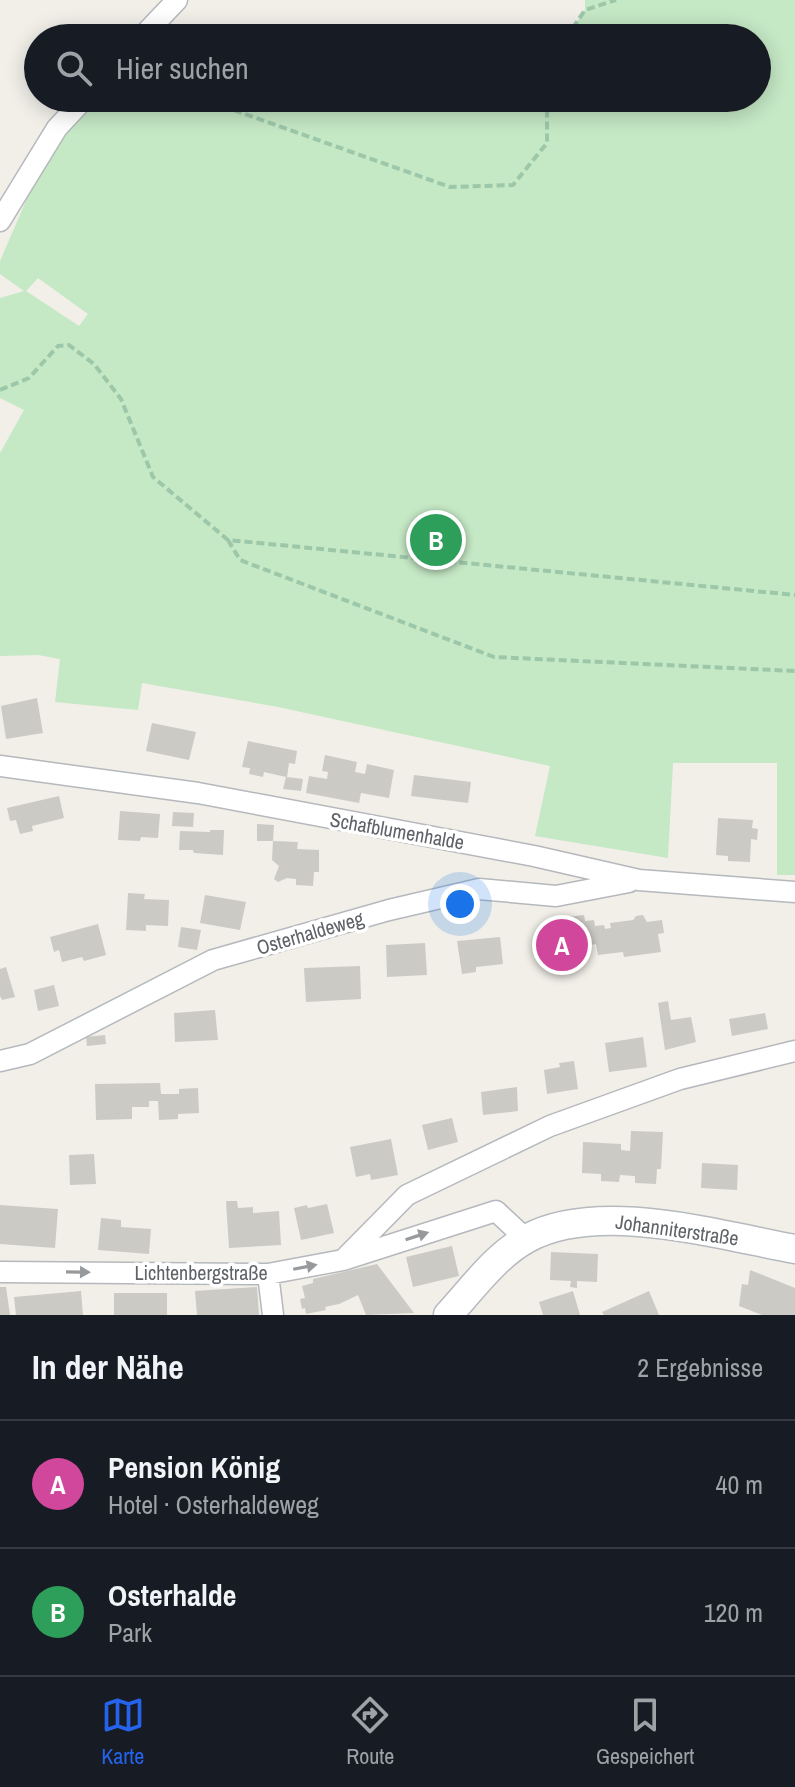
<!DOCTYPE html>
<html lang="de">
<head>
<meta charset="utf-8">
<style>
  :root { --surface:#171b24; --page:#242831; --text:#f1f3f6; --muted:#9ea1a6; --line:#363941; --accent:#2563eb }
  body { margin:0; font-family:"Archivo Narrow",sans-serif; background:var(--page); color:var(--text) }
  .you { position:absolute; left:460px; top:904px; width:28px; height:28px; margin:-20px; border:6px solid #fff; border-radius:50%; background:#1a73e8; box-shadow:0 0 0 12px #1a73e833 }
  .badge { display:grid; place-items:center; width:52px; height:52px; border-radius:50%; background:var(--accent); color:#fff; font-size:26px; font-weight:700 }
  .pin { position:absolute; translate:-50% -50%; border:4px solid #fff; box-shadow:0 2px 8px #0006 }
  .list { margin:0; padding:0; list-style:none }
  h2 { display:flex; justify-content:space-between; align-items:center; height:104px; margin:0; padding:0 32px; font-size:34px }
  h2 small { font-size:26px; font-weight:400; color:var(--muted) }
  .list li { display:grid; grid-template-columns:52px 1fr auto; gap:24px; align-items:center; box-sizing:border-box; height:128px; padding:0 32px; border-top:2px solid var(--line) }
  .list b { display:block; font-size:30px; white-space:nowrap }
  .list p { margin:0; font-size:26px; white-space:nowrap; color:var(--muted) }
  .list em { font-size:26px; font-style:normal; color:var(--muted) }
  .icon { flex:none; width:44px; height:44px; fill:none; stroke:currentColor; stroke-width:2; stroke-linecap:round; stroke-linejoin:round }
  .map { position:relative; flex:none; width:795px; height:1315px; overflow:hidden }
  .search { position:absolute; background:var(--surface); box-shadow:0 4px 20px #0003; left:24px; right:24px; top:24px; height:88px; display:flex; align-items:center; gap:20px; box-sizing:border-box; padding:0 28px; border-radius:44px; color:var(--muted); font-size:30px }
  .sheet { height:360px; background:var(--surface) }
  nav { display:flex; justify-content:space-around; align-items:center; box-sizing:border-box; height:112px; border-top:2px solid var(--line); background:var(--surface); font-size:22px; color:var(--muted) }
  nav a { display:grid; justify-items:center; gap:4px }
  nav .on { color:var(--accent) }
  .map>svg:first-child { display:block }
  .green { fill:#c5e8c5; fill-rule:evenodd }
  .building { fill:#cccac5 }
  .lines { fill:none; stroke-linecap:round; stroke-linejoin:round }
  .street-casing { stroke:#b5b8bc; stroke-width:23 }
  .secondary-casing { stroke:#b6babf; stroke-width:31 }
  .path { stroke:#9cc7a9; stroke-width:4; stroke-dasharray:8 4; stroke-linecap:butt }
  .street { stroke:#fff; stroke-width:20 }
  .secondary { stroke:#fff; stroke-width:28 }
  .oneway { fill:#979a9d }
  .labels { text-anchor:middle; stroke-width:7; stroke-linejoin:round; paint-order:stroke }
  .street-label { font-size:20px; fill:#5f6368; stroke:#fff }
</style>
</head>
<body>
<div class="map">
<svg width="795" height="1315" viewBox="0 0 795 1315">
  <rect width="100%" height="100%" fill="#f1efe8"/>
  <path class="green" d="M585 0H795V875H777V763H673L668 858 535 836 550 766 278 707 142 683 138 710 55 702 60 659 38 655 0 656V453L24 410 0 398V298L24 291 0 274V261L32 187 56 141 93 98H757V38H566L585 10ZM38 278 88 314 79 326 26 291Z"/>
  <path class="building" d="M37 698 43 733 6 739 1 706Z
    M152 723 196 732 189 760 146 751Z
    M248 741 297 751 295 764 289 763 287 777 303 779 301 791 283 789 286 777 264 772 263 777 249 774 250 768 242 767Z
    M325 755 357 762 355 772 365 774 367 764 394 770 389 798 361 793 359 803 306 793 309 776 327 779 328 772 322 771Z
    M414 775 471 782 468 803 411 796Z
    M59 796 64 818 32 826 33 831 20 834 16 820 10 821 7 808Z
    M120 811 160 814 158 838 141 837 140 841 118 840Z
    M173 812 194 813 193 827 172 826Z
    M718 818 753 820 752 828 758 829 757 840 751 839 750 862 728 861V856L716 855Z
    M257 824 274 825 273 841H257Z
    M210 830H224L223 855 194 853 193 850H179L180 831 210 832Z
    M273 841 298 842 297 849 319 850V872H314L313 886 296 885V879L287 878 278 882 274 879 279 866 272 860Z
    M128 893 145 894 144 899 169 900 168 926 146 925V931L126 930Z
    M205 895 246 902 240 930 200 923Z
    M584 915 585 921 594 920 595 926 604 925 605 929 611 928 610 923 633 920 636 916 643 915 647 922 662 920 664 933 658 934 661 952 624 957 623 952 598 955 596 944 586 946 587 953 558 957V961L545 963 541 932 569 928 568 917Z
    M98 924 106 955 84 961 82 957 62 962 59 950 54 952 50 937Z
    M181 927 201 930 197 950 178 947Z
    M500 937 503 964 476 967V972L462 974 457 941Z
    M425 943 427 975 387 977 386 945Z
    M360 966 361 999 306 1002 304 968Z
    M6 967 15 997 2 1000 0 996V969Z
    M54 985 59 1006 38 1011 34 990Z
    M668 1001 671 1020 691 1017 696 1042 665 1050 658 1003Z
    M215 1010 218 1040 175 1042 174 1013Z
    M765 1013 768 1029 732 1036 729 1019Z
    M105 1035 106 1044 87 1046 86 1037Z
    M643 1037 647 1067 609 1072 605 1043Z
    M574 1061 578 1089 547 1094 544 1070 560 1067 559 1063Z
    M160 1083 161 1094H179V1089L198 1088 199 1113 178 1114V1119L159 1120 158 1101H149V1107H132V1119L96 1120 95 1084Z
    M517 1087 518 1111 483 1115 481 1092Z
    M452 1118 458 1142 428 1150 422 1125Z
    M631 1131 663 1132 661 1169H657L656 1184 635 1183V1176L620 1175 619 1182 601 1181V1174L582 1173 583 1142 621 1144V1150L630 1151Z
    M391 1139 398 1175 371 1180 370 1174 356 1177 350 1147Z
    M94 1154 96 1184 70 1185 69 1155Z
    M702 1163 738 1165 737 1190 701 1188Z
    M226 1201H237L238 1208 253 1207V1213L279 1211 281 1245 229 1248Z
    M327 1204 334 1233 301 1240 294 1208 307 1205 308 1208Z
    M0 1205 58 1209 55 1248 0 1244Z
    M101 1218 121 1220V1227L151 1229 149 1254 98 1250Z
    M452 1246 459 1276 413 1287 406 1257Z
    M551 1252 598 1254 597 1282 577 1281V1288L570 1287 571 1281 550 1280Z
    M377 1264 414 1313 366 1315 358 1295 339 1304 325 1307 326 1310 306 1314 305 1308 302 1309 300 1299 305 1298 302 1286 313 1283V1279Z
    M750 1270 795 1288V1315H762L739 1306 742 1284 748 1285Z
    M0 1287H6L10 1315H0Z
    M257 1287 259 1315H197L195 1291Z
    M81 1291 83 1315H16L14 1297Z
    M573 1291 580 1315H543L539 1302Z
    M649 1291 659 1315H604L602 1312Z
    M114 1293H167V1315H114Z"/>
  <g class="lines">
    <defs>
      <path id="street" d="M141 38 177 0
        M0 221 57 128 85 98
        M0 766 198 793 534 856 639 880 795 892
        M0 1061 30 1054 213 960 389 910 479 889 556 896 629 882
        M345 1258 407 1195 550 1126 680 1079 795 1051
        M0 1272 268 1274 343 1260 496 1211 526 1239
        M268 1274 273 1315"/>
      <path id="secondary" d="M448 1315C472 1289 496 1255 528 1238 599 1200 718 1235 795 1249"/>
    </defs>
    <use href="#street" class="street-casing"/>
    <use href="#secondary" class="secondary-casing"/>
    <path class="path" d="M566 38 585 10 616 0
      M200 98 450 187 513 185 547 143V98
      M0 390 29 378 58 346 69 345 94 364 121 399 153 477 228 540 795 595
      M228 540 240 560 494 657 795 671"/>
    <use href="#street" class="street"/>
    <use href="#secondary" class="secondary"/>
  </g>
  <defs><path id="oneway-solid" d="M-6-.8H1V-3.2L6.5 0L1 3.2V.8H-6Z" transform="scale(2)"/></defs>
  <g class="oneway">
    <use href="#oneway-solid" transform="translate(417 1236) rotate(-18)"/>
    <use href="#oneway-solid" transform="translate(305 1267) rotate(-11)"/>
    <use href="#oneway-solid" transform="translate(78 1272) rotate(1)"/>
  </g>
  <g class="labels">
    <g class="street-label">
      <text transform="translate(397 831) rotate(10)" y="7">Schafblumenhalde</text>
      <text transform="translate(310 933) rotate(-16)" y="7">Osterhaldeweg</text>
      <text transform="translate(677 1230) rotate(8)" y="7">Johanniterstraße</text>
      <text x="201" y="1280">Lichtenbergstraße</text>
    </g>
  </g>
</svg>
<div class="you"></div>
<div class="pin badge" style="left:562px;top:945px;background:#d1479c">A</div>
<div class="pin badge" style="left:436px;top:540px;background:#2e9e5b">B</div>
<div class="search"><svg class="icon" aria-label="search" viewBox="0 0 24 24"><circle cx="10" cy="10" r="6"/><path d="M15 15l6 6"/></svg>Hier suchen</div>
</div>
<section class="sheet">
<h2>In der Nähe<small>2 Ergebnisse</small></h2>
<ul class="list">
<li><span class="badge" style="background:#d1479c">A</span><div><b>Pension König</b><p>Hotel · Osterhaldeweg</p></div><em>40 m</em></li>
<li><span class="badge" style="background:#2e9e5b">B</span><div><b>Osterhalde</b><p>Park</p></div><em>120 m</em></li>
</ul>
</section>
<nav>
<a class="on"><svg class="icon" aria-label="map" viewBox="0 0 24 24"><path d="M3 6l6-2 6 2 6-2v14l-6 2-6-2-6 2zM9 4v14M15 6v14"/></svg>Karte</a>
<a><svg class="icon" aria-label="directions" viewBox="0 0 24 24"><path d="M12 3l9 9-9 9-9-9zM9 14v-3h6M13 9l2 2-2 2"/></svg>Route</a>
<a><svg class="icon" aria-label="saved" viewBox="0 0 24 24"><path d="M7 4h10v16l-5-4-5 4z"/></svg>Gespeichert</a>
</nav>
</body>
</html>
